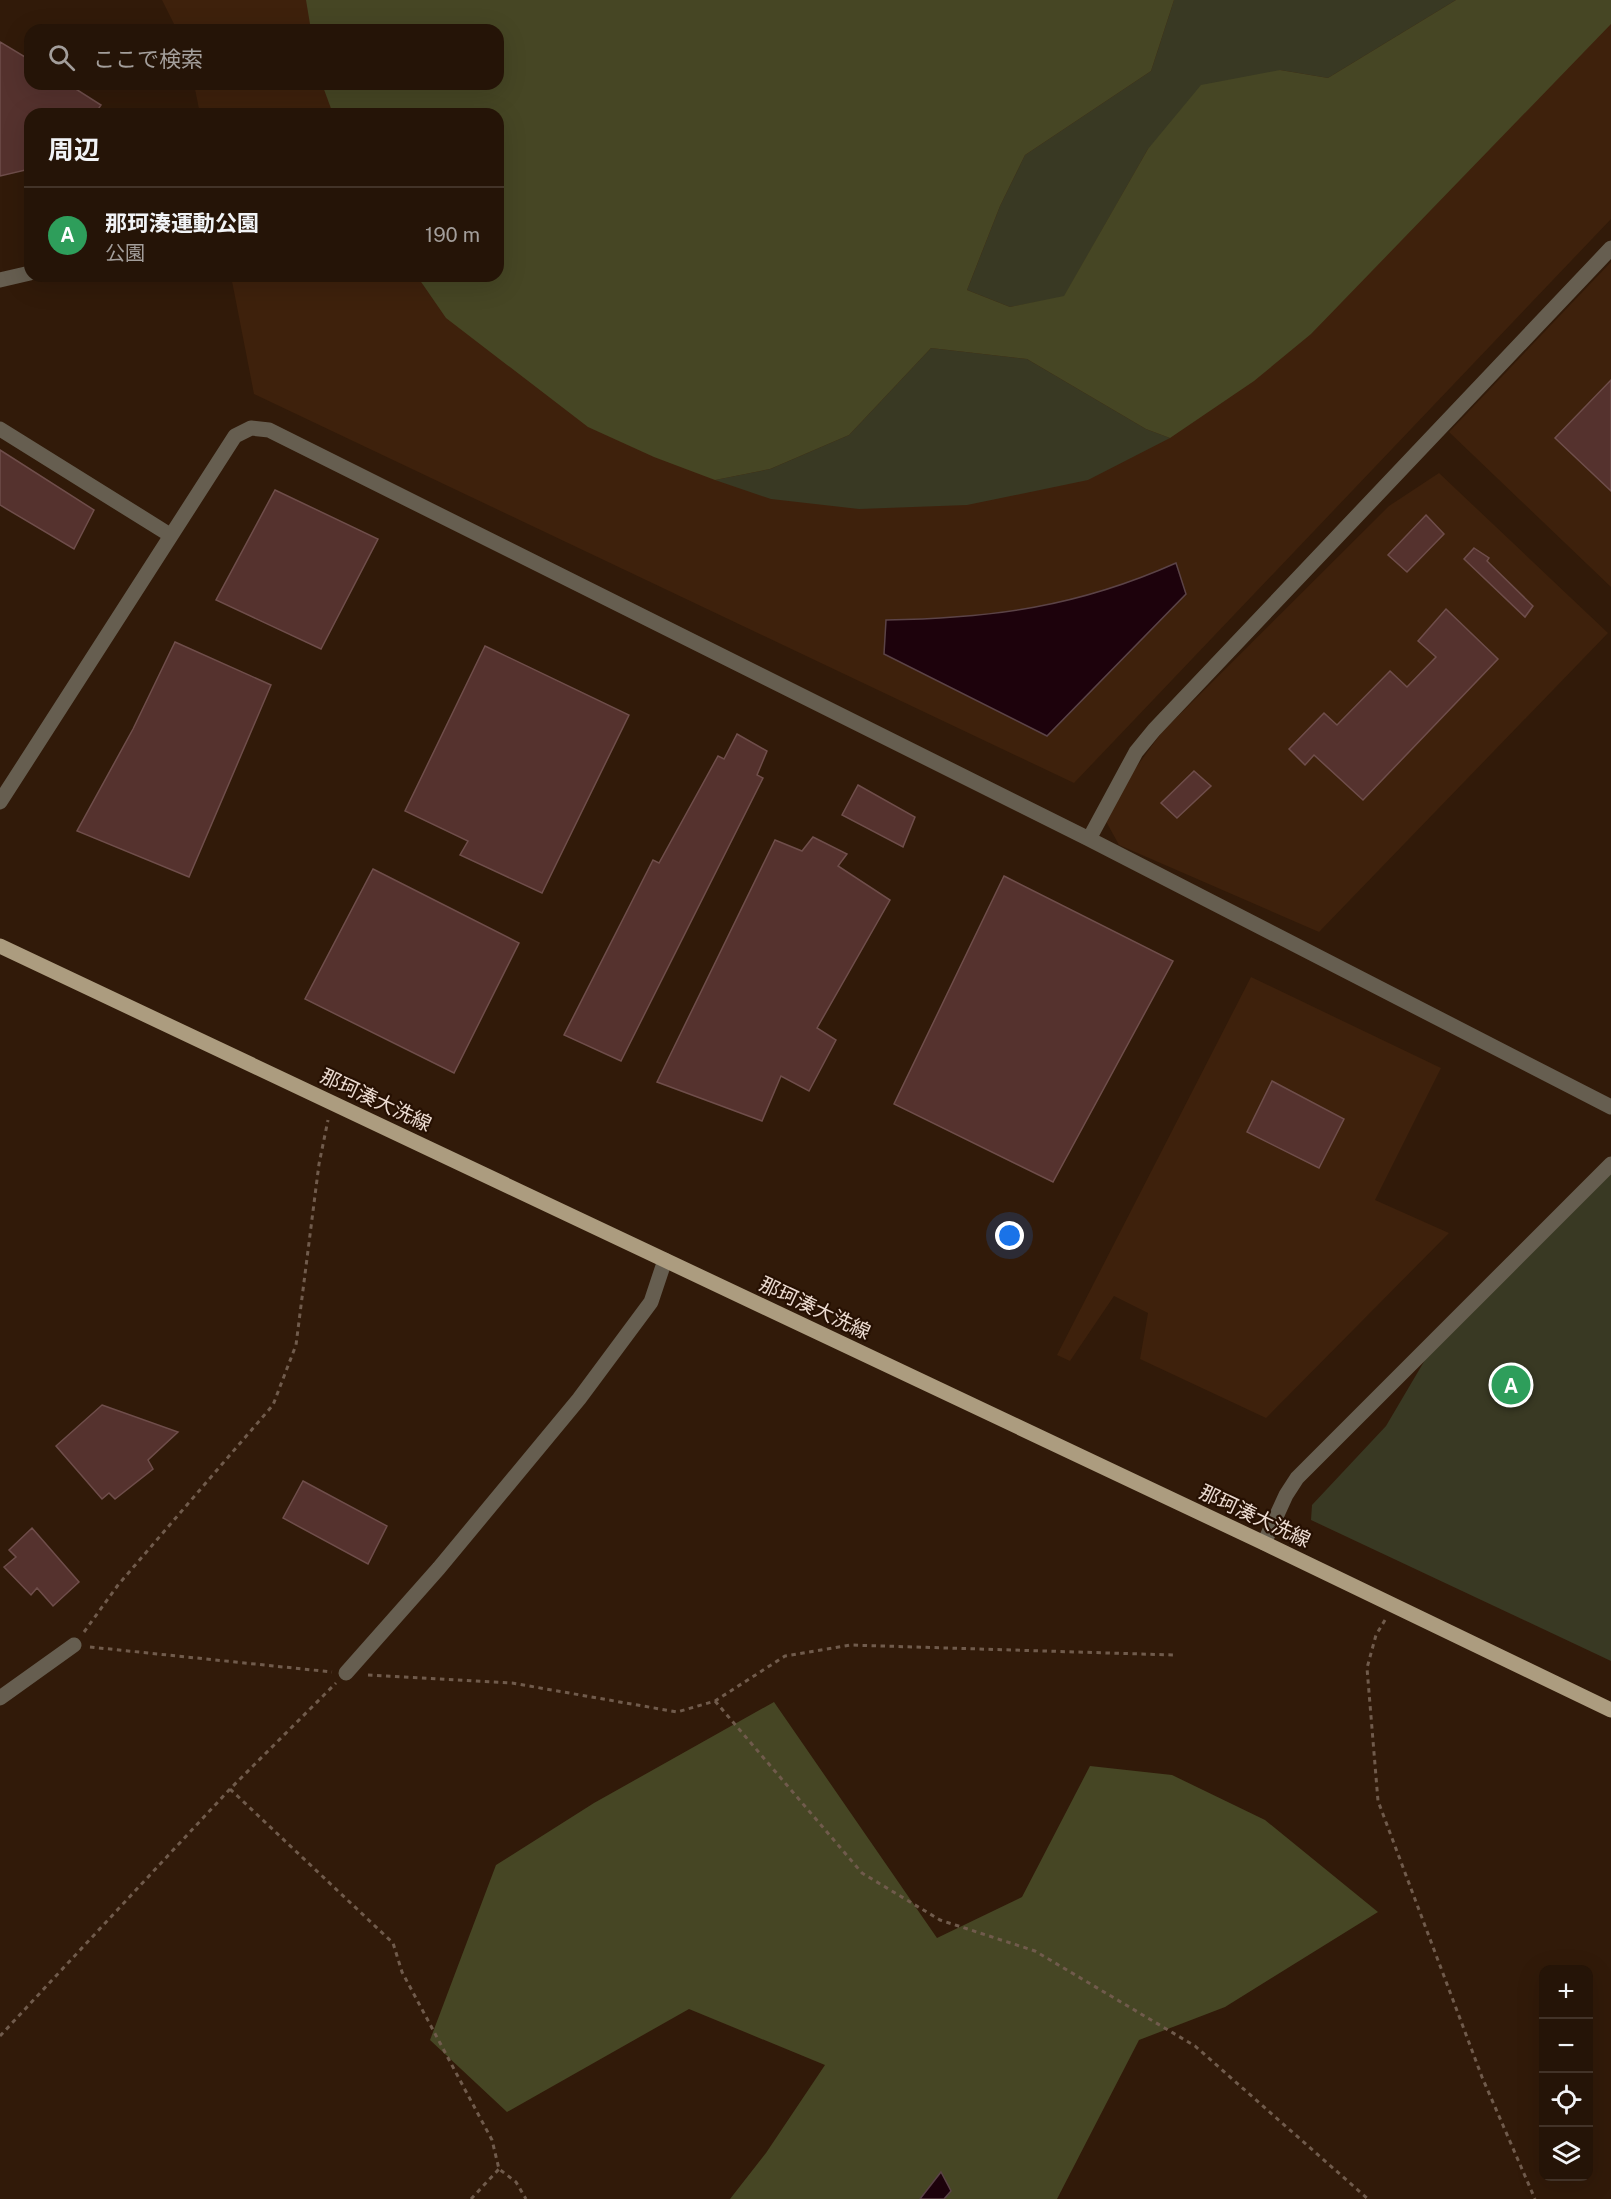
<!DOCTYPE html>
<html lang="ja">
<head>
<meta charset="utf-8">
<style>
  :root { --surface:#251407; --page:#312115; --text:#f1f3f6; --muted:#a39e9b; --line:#423328; --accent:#1a73e8 }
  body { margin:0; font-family:"Public Sans","Noto Sans JP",sans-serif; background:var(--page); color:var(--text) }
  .controls { position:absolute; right:18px; bottom:18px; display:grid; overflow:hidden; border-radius:12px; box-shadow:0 6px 24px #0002 }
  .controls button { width:54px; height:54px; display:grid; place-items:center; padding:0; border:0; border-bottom:2px solid var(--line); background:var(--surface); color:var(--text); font:30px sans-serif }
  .you { position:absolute; left:1010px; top:1236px; width:21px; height:21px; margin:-15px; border:4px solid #fff; border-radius:50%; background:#1a73e8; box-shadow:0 0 0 9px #1a73e833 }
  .badge { display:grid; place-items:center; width:39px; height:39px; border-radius:50%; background:var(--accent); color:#fff; font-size:20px; font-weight:700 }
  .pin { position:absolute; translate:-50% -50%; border:3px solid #fff; box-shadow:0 2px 6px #0006 }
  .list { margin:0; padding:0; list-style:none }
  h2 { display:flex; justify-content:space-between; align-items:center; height:78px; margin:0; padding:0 24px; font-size:26px }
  h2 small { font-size:20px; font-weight:400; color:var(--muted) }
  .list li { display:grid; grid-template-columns:39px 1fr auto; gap:18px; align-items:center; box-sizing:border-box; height:96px; padding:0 24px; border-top:2px solid var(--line) }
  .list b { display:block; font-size:22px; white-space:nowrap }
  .list p { margin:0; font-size:20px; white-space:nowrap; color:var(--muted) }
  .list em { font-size:20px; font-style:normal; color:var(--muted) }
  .icon { flex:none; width:33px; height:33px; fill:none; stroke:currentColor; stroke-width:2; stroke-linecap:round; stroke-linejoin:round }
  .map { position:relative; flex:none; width:1611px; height:2199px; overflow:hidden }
  .search { position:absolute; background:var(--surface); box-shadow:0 6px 24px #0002; left:24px; top:24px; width:480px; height:66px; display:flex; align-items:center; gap:15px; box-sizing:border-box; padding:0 21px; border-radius:18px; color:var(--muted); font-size:22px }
  .panel { position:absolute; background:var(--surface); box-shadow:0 6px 24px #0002; left:24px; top:108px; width:480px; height:174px; border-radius:18px }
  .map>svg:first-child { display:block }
  .built { fill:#3e210c }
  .green { fill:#393923 }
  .forest { fill:#464624 }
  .water { fill:#1d020c; stroke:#5b4347; stroke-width:1.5 }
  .building { fill:#55322e; stroke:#6f4e4b; stroke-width:1.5 }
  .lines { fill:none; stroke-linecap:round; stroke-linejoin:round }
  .path { stroke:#705b4c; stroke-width:3; stroke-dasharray:4.5 4.5; stroke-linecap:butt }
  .minor { stroke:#665e50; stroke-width:15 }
  .major { stroke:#ac9c7f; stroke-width:15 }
  .labels { text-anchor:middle; stroke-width:4.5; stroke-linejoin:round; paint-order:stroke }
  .street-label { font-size:20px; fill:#ecdbd1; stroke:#261002 }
</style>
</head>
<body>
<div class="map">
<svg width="1611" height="2199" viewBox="0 0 1611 2199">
  <rect width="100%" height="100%" fill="#311a09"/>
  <path class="built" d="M162 0H1611V219L1074 783 254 394 231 276H498V114H200L194 84H498V30H177Z
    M1611 262V587L1449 432Z
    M1439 473 1608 633 1319 932 1119 845 1102 814 1162 732 1389 506Z
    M1251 977 1441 1068 1375 1200 1449 1233 1266 1418 1140 1359 1148 1313 1114 1296 1070 1361 1057 1355Z"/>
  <path class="green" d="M1174 0H1456L1328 78 1280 70 1148 149 1064 297 1010 307 967 290 1000 206 1025 155 1151 71Z
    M931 348 1027 359 1146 429 1170 438 1088 480 967 505 859 509 771 499 715 480 770 469 849 435Z
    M1611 1164V1661L1311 1520 1312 1505 1386 1426 1435 1343Z"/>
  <path class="forest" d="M306 0H1174L1151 71 1025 155 1000 206 967 290 1010 307 1064 296 1148 149 1201 85 1280 70 1328 78 1456 0H1611V24L1311 334 1254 381 1170 438 1146 429 1027 359 931 348 849 435 770 469 715 480 654 457 588 427 446 318 417 276H498V114H333L322 84H498V30H311Z
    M774 1702 937 1938 1022 1897 1090 1766 1172 1775 1265 1820 1378 1912 1225 2007 1139 2040 1057 2199H730L766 2153 825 2065 689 2009 507 2112 430 2040 496 1865 594 1803Z"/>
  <path class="water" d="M1176 563 1186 594 1047 736 884 654 886 620C993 618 1077 607 1176 563Z
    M941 2172 951 2191 944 2199H920Z"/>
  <path class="building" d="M0 42 30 60V84H68L101 105 95 114H30V169L0 176Z
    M1611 380V491L1555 438Z
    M0 450 94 510 74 549 0 505Z
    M275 490 378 539 321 649 216 600Z
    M1426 515 1444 534 1407 572 1388 555Z
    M1474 548 1489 558 1487 561 1533 606 1525 617 1464 559Z
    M1446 609 1498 659 1363 800 1314 755 1305 765 1289 749 1324 713 1337 725 1390 671 1407 687 1436 657 1418 641Z
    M175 642 271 685 189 877 77 831 133 729Z
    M485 646 629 715 542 893 460 855 468 841 405 811Z
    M737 734 767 751 757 775 763 778 621 1061 564 1035 653 860 659 863 718 756 724 759Z
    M1194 771 1211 786 1177 818 1161 803Z
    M858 785 915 817 903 847 842 815Z
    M813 837 847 854 838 866 890 900 817 1028 836 1040 809 1091 781 1076 762 1121 657 1082 775 840 802 851Z
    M373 869 519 943 454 1073 305 999Z
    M1004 876 1173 961 1053 1182 894 1104Z
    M1272 1081 1344 1119 1319 1168 1247 1132Z
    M102 1405 178 1432 148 1460 153 1469 115 1499 109 1493 102 1499 56 1446Z
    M303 1481 387 1526 368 1564 283 1518Z
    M32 1528 79 1582 53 1606 37 1588 31 1595 4 1567 16 1557 9 1550Z"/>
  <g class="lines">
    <path class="path" d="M1385 1620 1376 1635 1367 1668 1378 1801 1482 2077 1535 2199
      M84 1632 118 1585 273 1405 296 1345 319 1164 328 1120
      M90 1647 332 1672
      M368 1675 512 1683 677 1712 715 1701 785 1656 850 1645 1174 1655
      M715 1701 862 1873 940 1920 1035 1951 1195 2046 1368 2199
      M230 1789 393 1943 402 1972 492 2140 499 2169 516 2182 526 2199
      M0 2036 230 1789 336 1683
      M471 2199 499 2169"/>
    <path class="minor" d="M0 280 30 273
      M0 429 170 535
      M0 802 235 436 251 428 269 430 1089 839 1611 1107
      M1089 839 1136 752 1154 730 1611 248
      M1264 1543 1286 1495 1297 1478 1611 1164
      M346 1673 439 1568 579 1399 651 1302 665 1260
      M0 1698 74 1645"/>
    <path class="major" d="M0 946 1264 1543 1611 1710"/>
  </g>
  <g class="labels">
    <g class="street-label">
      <text transform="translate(376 1100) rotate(25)" y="7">那珂湊大洗線</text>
      <text transform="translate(815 1308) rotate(25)" y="7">那珂湊大洗線</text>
      <text transform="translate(1255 1516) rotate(25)" y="7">那珂湊大洗線</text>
    </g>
  </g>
</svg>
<div class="controls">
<button>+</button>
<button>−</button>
<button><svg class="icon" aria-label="locate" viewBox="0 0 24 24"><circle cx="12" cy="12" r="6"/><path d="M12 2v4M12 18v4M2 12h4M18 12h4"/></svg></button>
<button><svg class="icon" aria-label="layers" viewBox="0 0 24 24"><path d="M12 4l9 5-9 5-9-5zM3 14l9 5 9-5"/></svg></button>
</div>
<div class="you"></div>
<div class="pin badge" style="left:1511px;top:1385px;background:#2e9e5b">A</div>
<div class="search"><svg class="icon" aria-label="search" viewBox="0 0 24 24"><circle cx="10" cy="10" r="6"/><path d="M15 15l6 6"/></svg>ここで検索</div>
<section class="panel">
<h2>周辺<small></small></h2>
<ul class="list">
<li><span class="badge" style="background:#2e9e5b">A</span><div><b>那珂湊運動公園</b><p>公園</p></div><em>190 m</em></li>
</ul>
</section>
</div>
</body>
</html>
